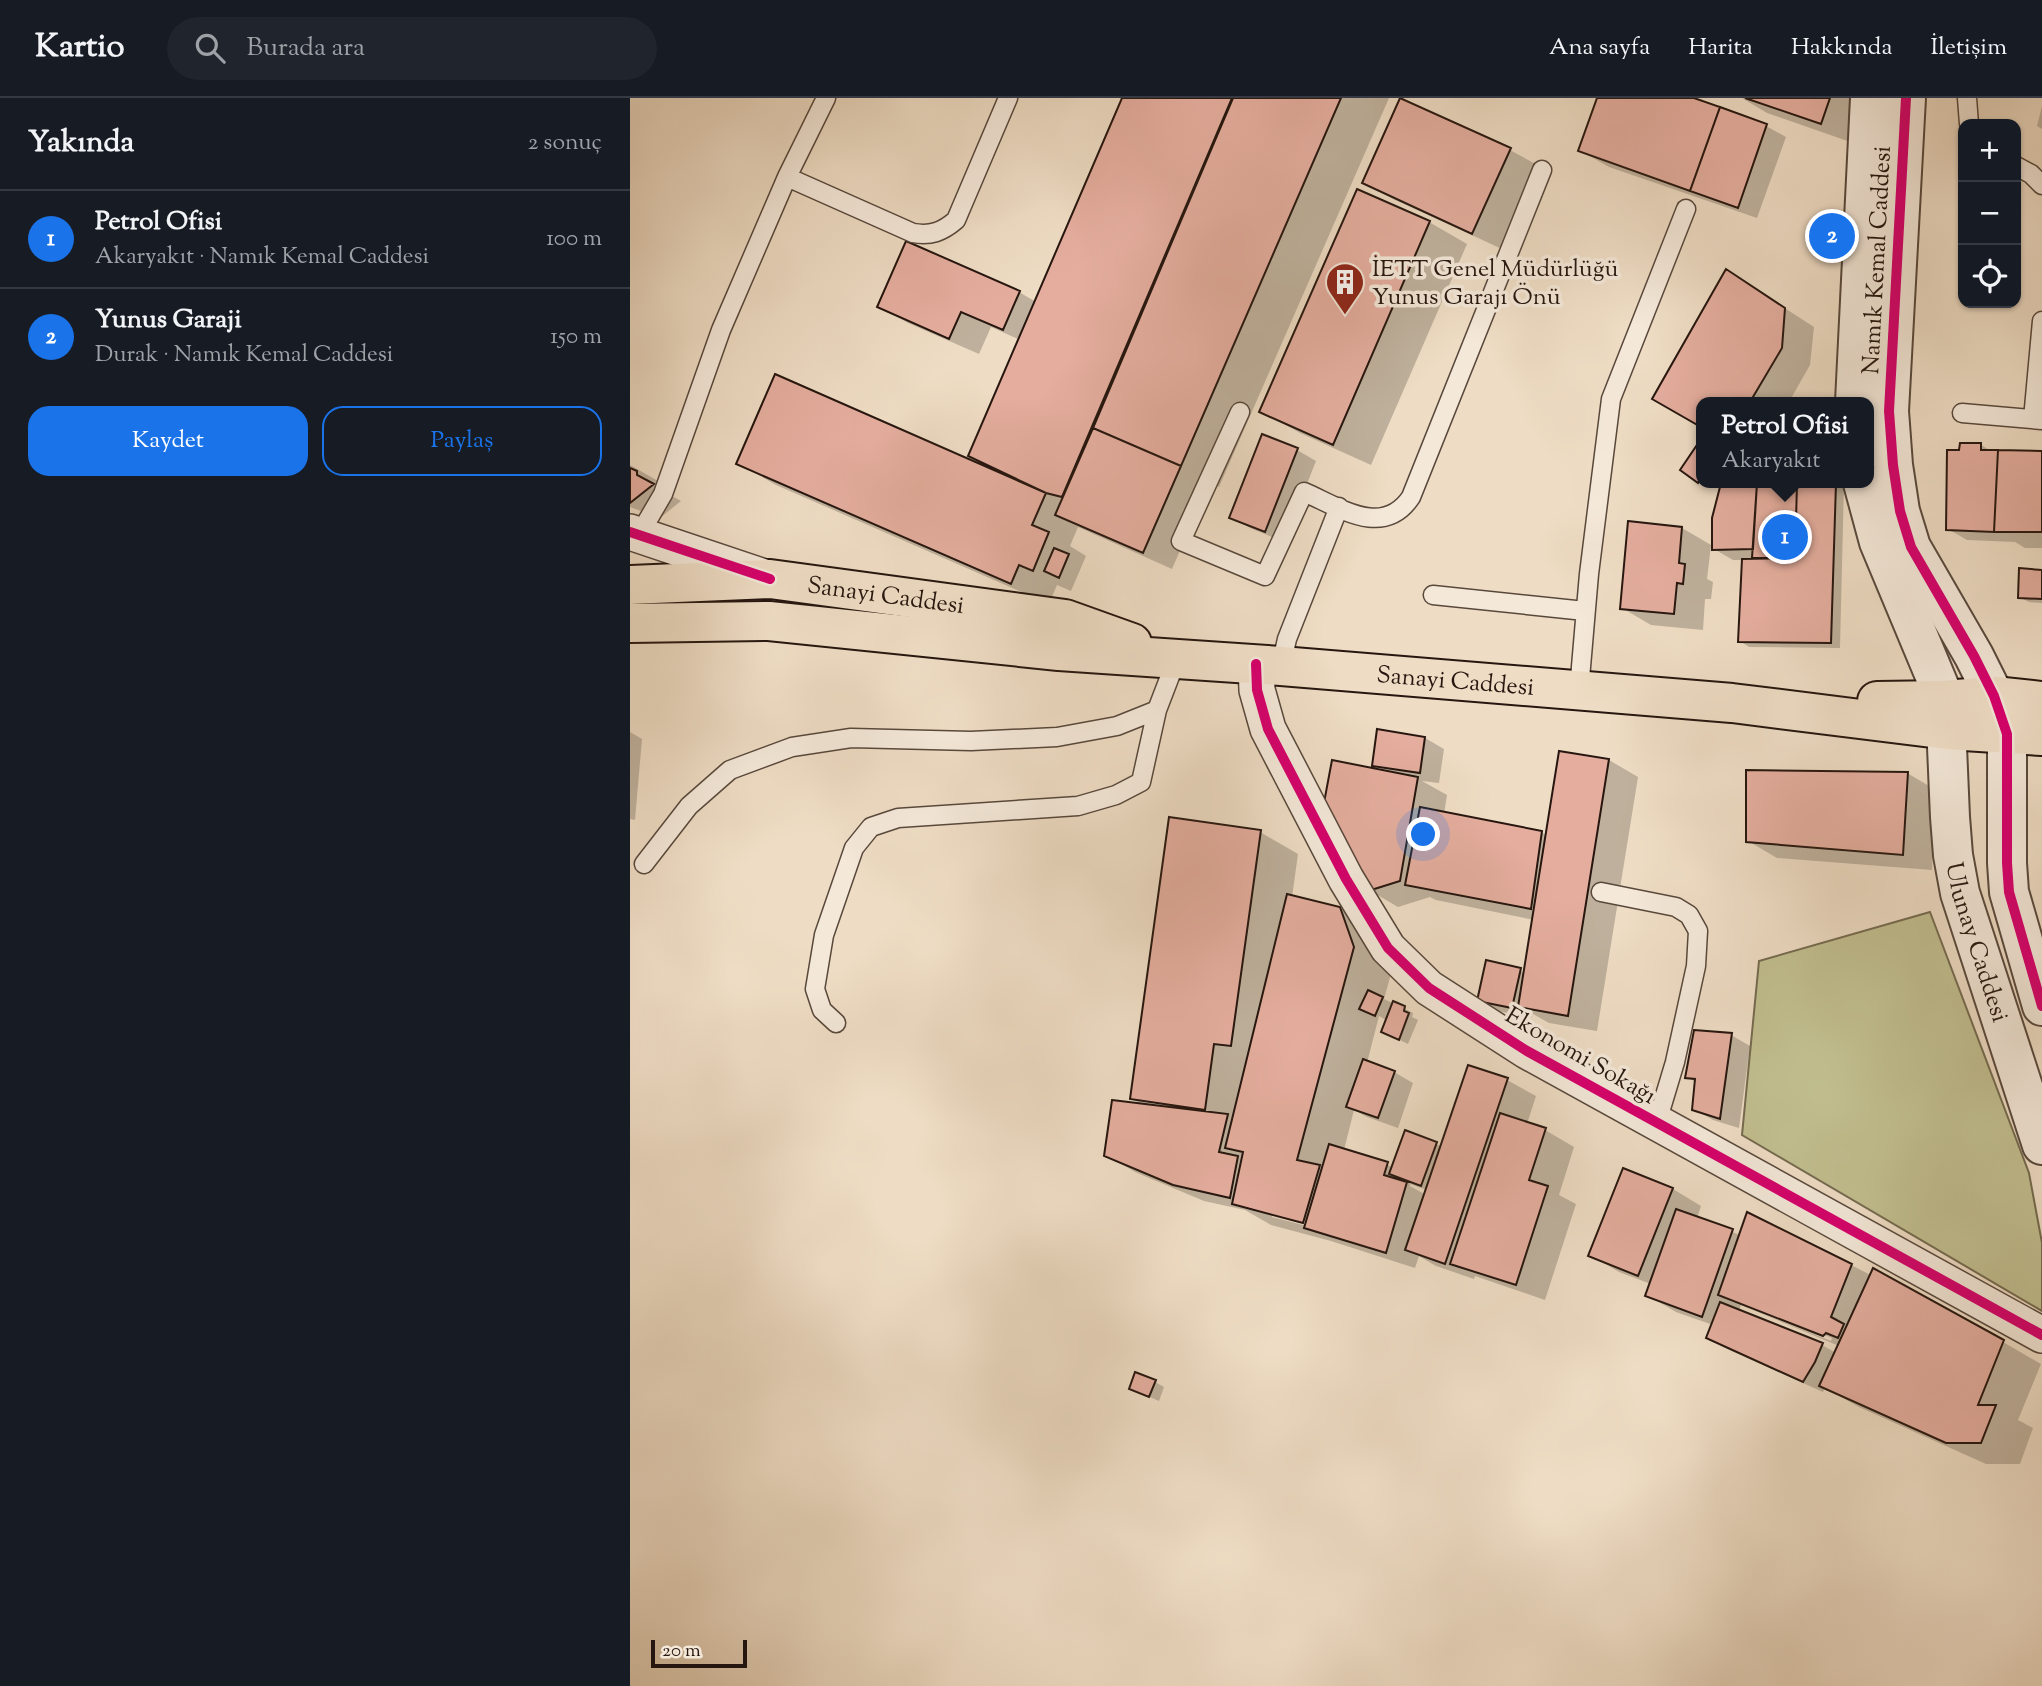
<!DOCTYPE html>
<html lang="tr">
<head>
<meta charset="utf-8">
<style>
  :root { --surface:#171b24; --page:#20242c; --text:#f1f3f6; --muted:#9ea1a6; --line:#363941; --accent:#1a73e8 }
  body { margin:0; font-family:"Sorts Mill Goudy",serif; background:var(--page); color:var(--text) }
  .controls { position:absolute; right:21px; top:21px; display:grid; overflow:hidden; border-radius:14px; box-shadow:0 2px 5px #0004 }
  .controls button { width:63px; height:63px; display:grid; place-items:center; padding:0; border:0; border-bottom:2px solid var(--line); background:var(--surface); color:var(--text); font:35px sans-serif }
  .scale { position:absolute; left:21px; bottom:18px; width:96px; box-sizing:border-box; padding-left:7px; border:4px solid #26160f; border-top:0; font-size:19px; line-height:24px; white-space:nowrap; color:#26160f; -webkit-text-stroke:5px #f4e8d9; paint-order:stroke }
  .you { position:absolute; left:794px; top:737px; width:24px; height:24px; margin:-18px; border:5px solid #fff; border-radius:50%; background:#1a73e8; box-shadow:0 0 0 10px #1a73e833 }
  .badge { display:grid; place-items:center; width:46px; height:46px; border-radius:50%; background:var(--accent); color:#fff; font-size:23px; font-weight:700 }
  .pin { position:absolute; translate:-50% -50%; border:4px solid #fff; box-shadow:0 2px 7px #0006 }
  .popup { position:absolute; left:1066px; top:299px; width:178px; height:91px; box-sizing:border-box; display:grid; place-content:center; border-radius:14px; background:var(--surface); filter:drop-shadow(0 2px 5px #0005); font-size:23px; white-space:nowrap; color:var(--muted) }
  .popup b { font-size:26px; color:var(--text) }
  .popup::after { content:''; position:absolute; left:50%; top:100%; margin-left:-14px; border:14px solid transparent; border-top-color:var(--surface) }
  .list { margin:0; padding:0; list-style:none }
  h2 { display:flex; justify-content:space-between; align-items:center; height:91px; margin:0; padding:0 28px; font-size:30px }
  h2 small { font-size:23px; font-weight:400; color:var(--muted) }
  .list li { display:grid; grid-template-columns:46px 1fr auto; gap:21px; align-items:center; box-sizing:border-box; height:98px; padding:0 28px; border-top:2px solid var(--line) }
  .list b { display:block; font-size:26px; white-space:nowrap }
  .list p { margin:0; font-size:23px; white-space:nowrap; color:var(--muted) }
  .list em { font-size:23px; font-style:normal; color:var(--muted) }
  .actions { display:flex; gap:14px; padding:21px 28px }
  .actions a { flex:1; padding:16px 0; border:2px solid var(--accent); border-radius:21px; text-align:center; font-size:24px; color:var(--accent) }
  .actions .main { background:var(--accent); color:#fff }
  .icon { flex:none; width:38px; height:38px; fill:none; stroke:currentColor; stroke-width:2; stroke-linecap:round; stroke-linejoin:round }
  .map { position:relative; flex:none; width:1412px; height:1588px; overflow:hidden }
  header { display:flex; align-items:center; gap:42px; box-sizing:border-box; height:98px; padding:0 35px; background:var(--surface); border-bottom:2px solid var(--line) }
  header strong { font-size:33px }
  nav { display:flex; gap:38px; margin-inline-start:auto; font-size:24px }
  .search { width:490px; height:63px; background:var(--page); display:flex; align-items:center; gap:18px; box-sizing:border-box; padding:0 24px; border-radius:38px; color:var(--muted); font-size:26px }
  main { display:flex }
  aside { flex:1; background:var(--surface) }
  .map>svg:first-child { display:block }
  .green { fill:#c1be8f; stroke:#746a4f; stroke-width:2 }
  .shadow { fill:#0003; fill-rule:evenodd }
  .building { fill:#e4ad9e; stroke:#26160f; stroke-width:2 }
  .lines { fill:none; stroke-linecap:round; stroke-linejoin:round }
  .service-casing { stroke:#58483c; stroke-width:21 }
  .minor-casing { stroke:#58483c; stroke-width:38 }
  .tertiary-casing { stroke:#58483c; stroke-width:42 }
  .primary-casing { stroke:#26160f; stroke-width:42 }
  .service { stroke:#f4e8d9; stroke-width:18 }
  .minor { stroke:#f4e8d9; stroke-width:35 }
  .tertiary { stroke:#f4e8d9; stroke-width:38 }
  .primary { stroke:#eedcc4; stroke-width:38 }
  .cycleway-casing { stroke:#f4e8d9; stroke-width:15 }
  .cycleway { stroke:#d6006c; stroke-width:10 }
  .labels { text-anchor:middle; stroke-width:7; stroke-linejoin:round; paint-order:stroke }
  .street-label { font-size:24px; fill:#26160f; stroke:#f4e8d9 }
  .poi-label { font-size:24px; fill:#26160f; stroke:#f4e8d9; text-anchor:start }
</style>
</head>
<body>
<header>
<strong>Kartio</strong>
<div class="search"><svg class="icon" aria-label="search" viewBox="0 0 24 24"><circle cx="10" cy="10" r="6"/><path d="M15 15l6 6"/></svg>Burada ara</div>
<nav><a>Ana sayfa</a><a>Harita</a><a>Hakkında</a><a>İletişim</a></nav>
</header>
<main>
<aside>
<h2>Yakında<small>2 sonuç</small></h2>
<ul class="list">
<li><span class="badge">1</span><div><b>Petrol Ofisi</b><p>Akaryakıt · Namık Kemal Caddesi</p></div><em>100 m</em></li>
<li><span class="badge">2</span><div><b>Yunus Garaji</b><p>Durak · Namık Kemal Caddesi</p></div><em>150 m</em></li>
</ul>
<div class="actions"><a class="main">Kaydet</a><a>Paylaş</a></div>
</aside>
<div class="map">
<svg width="1412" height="1588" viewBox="0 0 1412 1588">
  <rect width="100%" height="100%" fill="#eedcc4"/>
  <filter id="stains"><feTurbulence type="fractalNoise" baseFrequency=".00286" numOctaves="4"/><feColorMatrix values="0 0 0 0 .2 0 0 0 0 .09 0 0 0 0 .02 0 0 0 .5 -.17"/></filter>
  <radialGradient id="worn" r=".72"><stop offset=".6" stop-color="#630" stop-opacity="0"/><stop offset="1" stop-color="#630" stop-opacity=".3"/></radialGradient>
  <path class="green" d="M1300 814 1399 1075 1412 1145V1213L1112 1037 1129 863Z"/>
  <path class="shadow" d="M494 0H759L589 389 580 384 542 471 448 429 440 448 456 458 441 493 427 487 419 506 146 387 108 365 359 372 361 370 340 358 390 242 361 229 349 256 278 225 249 208 389 194 406 204Z
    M969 0H1059L1136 28 1156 39 1127 120 979 69 951 53Z
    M1112 0H1245L1229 47 1137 15Z
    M1412 8V31L1407 28Z
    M880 52 909 68 872 151 763 101 734 84Z
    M799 124 837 146 741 367 670 335 632 314Z
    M1097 173 1184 229 1180 267 1159 304H1071V327L1025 300Z
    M1351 347 1363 354H1412V450H1395L1385 444 1337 442 1318 431 1330 354Z
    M667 352 686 363 654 444 620 430 601 419Z
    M0 367 28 383 26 386 36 391 35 394 51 403 30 420 0 409Z
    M1093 385H1214L1210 550 1119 549 1110 543 1113 462H1103L1084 451 1083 420Z
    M1052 430 1081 447 1077 481 1083 484 1081 501H1075L1073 532 1021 527 992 510Z
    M1412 473V505L1399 504 1389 499Z
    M0 634 12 641 5 722 0 721Z
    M795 640 814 651 809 685 792 683 817 697 814 716 911 734 917 738 931 655 979 662 1008 679 967 933 919 925 903 916 901 920 868 913 849 902 857 865 896 875 904 822 806 802 800 799 768 809 739 792 754 673 744 667Z
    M1277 675 1306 692 1302 772 1147 760 1118 743Z
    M630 734 668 756 662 799 710 810 748 832 762 872 754 901 783 915 782 919 788 922 778 946 753 934 763 926 749 918 737 965 764 974 783 985 768 1030 737 1019 724 1012 714 1052 763 1069 806 1046 812 1049 877 982 906 998 897 1026 915 1032 944 1049 929 1097 946 1106 915 1202 845 1178 844 1181 806 1168 789 1158 785 1170 701 1143 641 1127 615 1112 574 1103 505 1074 476 1057 514 1008 502 1001ZM780 1086 797 1092 796 1097 780 1088ZM642 1115 682 1125 681 1129 642 1119Z
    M1101 937 1120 948 1109 1030 1083 1022 1064 1011 1066 984 1057 979Z
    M994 1072 1043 1091 1071 1108 1067 1120 1110 1137 1221 1167 1373 1244 1411 1266 1388 1322 1403 1330 1390 1366H1356L1229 1309 1195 1290 1193 1294 1097 1251 1078 1240 1083 1227 1046 1214 1017 1197 1021 1186 989 1174 960 1157ZM1111 1207 1209 1248 1206 1255 1192 1247 1109 1213ZM1119 1207 1202 1240 1201 1243 1119 1210Z
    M525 1284 534 1289 529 1303 501 1291Z"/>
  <path class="building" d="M492 0H602L432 399 416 395 338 358Z
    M603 0H711L551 368 463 330Z
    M770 0 881 50 842 136 732 85Z
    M967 0H1064L1090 9 1060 93 948 53Z
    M1115 0H1200L1191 26Z
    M1090 9 1137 26 1108 110 1060 93Z
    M727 91 800 123 703 347 629 314Z
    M276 143 390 193 373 232 331 214 319 241 247 209Z
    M1096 171 1155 210 1152 250 1120 304H1071V329L1022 301Z
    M145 276 416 395 402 427 419 434 403 473 389 467 381 486 106 366Z
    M463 330 551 368 513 455 425 417Z
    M632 336 668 350 635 434 599 420Z
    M1071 341V380L1068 385 1050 372Z
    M1330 345H1351V352H1368L1364 434 1316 432 1317 352H1329Z
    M1368 352 1412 353V434H1364Z
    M0 370 7 373V377L24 386 0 405Z
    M1091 385H1127L1123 451 1082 452V420Z
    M1127 385H1167L1165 460H1122Z
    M1167 385H1206L1201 545 1108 544 1112 461 1165 460Z
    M998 423 1052 429 1049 465 1055 466 1053 486 1047 485 1044 516 990 511Z
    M424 450 439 456 429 480 414 473Z
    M1389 470 1412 472V501L1388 500Z
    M747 631 795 639 790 675 742 668Z
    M929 653 979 661 938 918 888 909Z
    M702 662 788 679 770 783 738 793 693 710Z
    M1116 672 1278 674 1273 757 1116 744Z
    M790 709 912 733 901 811 775 787Z
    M539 719 631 732 601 948 584 946 575 1012 500 1001Z
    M657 796 710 809 724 849 667 1062 690 1067 673 1125 602 1106 613 1054 595 1050Z
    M856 862 891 870 882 910 847 903Z
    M738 892 753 899 745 918 729 911Z
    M763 903 775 908 774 913 779 915 769 942 751 934Z
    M1064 932 1102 935 1090 1021 1062 1012 1065 981 1055 980Z
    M733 961 765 973 748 1020 716 1009Z
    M838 967 878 980 815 1166 775 1152Z
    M482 1002 598 1016 589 1054 608 1058 600 1100 543 1087 474 1058Z
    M870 1015 916 1030 899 1082 918 1088 886 1187 820 1166Z
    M775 1032 807 1044 791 1088 759 1076Z
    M699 1046 758 1064 754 1077 777 1084 756 1155 674 1130Z
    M993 1070 1043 1090 1008 1178 958 1158Z
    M1046 1111 1103 1131 1072 1219 1015 1198Z
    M1117 1114 1222 1166 1201 1219 1214 1226 1208 1240 1196 1235 1193 1238 1088 1197Z
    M1243 1170 1374 1242 1348 1307H1366L1351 1345H1316L1189 1288Z
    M1090 1204 1193 1245 1185 1264 1173 1284 1076 1240Z
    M505 1274 526 1282 519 1299 499 1291Z"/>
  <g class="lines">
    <defs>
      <path id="service" d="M1337 0 1339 26
        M1386 68 1401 76 1412 87
        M157 79 283 135C301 138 312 134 326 122L378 0
        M610 314 551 443 635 478 674 394C709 409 753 441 781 399L912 72
        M1332 315 1412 322
        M1403 321 1412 223
        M9 437 33 396 91 232 157 79 196 0
        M803 497 955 513
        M651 568 657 541 709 409
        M949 592 959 476 981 301 1056 111
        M14 766 59 708 100 672 162 649 221 640 341 643 427 639 487 628 527 612
        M971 794 1046 809 1059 817 1068 833 1066 868 1045 964 1027 1024
        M206 925 192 912 185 891 194 837 224 750 241 729 268 720 448 708 486 697 511 684 527 612 547 560"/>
      <path id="minor" d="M0 434 134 479
        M626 566 627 592 638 631 716 781 758 850 799 890 897 953 1412 1237"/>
      <g id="tertiary">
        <path d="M1276 0 1259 313 1263 367 1270 413 1281 449 1344 558 1364 598 1377 636V765L1379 794 1412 908"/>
        <path d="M1225 304 1240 0"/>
        <path id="s1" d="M1233 385 1249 444 1315 602 1320 719 1323 757 1330 795 1412 1047"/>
      </g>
      <g id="primary">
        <path id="s2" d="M0 487 140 481 435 521 502 545"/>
        <path id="s3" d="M0 525 139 523 429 553 651 568 1102 605 1318 632 1412 638"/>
        <path d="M1247 603 1315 602 1364 598 1412 603"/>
      </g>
    </defs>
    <use href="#service" class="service-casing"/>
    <use href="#minor" class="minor-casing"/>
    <use href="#tertiary" class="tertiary-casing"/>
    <use href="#primary" class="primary-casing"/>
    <use href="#service" class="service"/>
    <use href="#minor" class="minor"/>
    <use href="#tertiary" class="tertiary"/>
    <use href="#primary" class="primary"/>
    <defs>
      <path id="cycleway" d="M1276 0 1259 313 1263 367 1270 413 1281 449 1344 558 1364 598 1377 636V765L1379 794 1412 908
        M0 434 140 481
        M626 566 627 592 638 631 716 781 758 850 799 890 897 953 1412 1237"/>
    </defs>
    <use href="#cycleway" class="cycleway-casing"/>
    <use href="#cycleway" class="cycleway"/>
  </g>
  <defs>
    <symbol id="building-pin" viewBox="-11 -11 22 30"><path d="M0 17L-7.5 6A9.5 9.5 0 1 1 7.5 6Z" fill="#8f2418" stroke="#f4e8d9"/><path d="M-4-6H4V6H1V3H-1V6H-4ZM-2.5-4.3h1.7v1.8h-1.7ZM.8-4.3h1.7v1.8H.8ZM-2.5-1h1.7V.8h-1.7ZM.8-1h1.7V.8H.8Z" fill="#fff"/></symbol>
  </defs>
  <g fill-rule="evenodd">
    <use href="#building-pin" x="693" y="162" width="44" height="60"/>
  </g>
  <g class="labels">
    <g class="street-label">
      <text transform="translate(1246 162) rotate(-87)" y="8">Namık Kemal Caddesi</text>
      <text dy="8" stroke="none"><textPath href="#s2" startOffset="257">Sanayi Caddesi</textPath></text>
      <text dy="8" stroke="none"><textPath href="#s3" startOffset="828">Sanayi Caddesi</textPath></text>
      <text dy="8" stroke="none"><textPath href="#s1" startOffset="478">Ulunay Caddesi</textPath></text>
      <text transform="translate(951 957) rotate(30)" y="8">Ekonomi Sokağı</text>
    </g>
    <g class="poi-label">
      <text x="742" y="178">İETT Genel Müdürlüğü<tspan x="742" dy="28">Yunus Garajı Önü</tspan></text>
    </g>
  </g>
  <rect width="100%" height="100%" filter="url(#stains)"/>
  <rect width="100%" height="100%" fill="url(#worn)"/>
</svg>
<div class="controls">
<button>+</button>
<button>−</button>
<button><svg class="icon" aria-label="locate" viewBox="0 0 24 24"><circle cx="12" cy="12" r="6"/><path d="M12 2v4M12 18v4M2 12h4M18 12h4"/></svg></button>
</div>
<div class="scale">20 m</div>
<div class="you"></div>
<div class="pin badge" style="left:1155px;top:439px">1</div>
<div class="popup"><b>Petrol Ofisi</b>Akaryakıt</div>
<div class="pin badge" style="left:1202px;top:138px">2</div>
</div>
</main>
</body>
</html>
